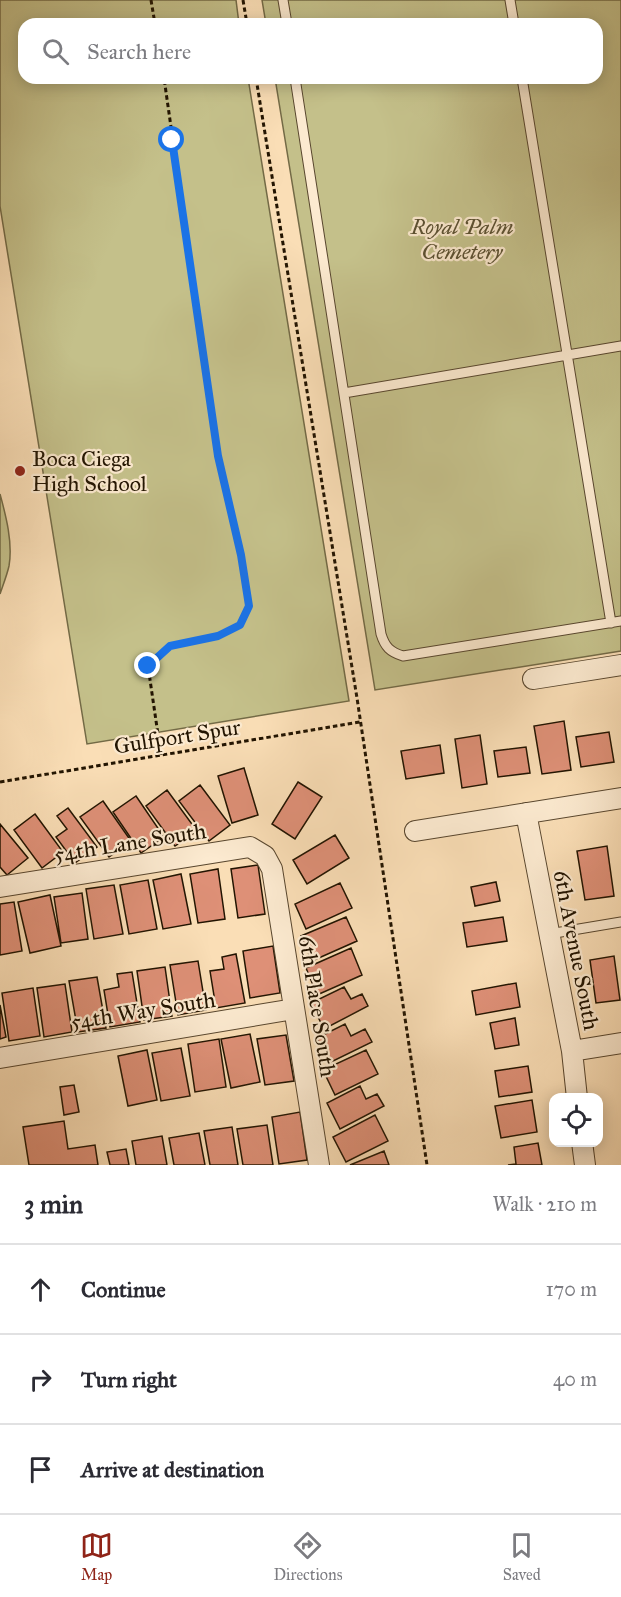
<!DOCTYPE html>
<html lang="en">
<head>
<meta charset="utf-8">
<style>
  :root { --surface:#fff; --page:#f7f7f7; --text:#2b2b33; --muted:#7c7c81; --line:#e1e1e2; --accent:#8f2418 }
  body { margin:0; font-family:"IM FELL Great Primer",serif; background:var(--page); color:var(--text) }
  .controls { position:absolute; right:18px; bottom:18px; display:grid; overflow:hidden; border-radius:12px; box-shadow:0 3px 15px #0003 }
  .controls button { width:54px; height:54px; display:grid; place-items:center; padding:0; border:0; border-bottom:2px solid var(--line); background:var(--surface); color:var(--text); font:30px sans-serif }
  .stop { position:absolute; width:18px; height:18px; margin:-14px; border:4px solid #1a73e8; border-radius:50%; background:#fff }
  .stop.end { background:#1a73e8; border-color:#fff; box-shadow:0 2px 6px #0008 }
  .list { margin:0; padding:0; list-style:none }
  h2 { display:flex; justify-content:space-between; align-items:center; height:78px; margin:0; padding:0 24px; font-size:26px }
  h2 small { font-size:20px; font-weight:400; color:var(--muted) }
  .list li { display:grid; grid-template-columns:39px 1fr auto; gap:18px; align-items:center; box-sizing:border-box; height:90px; padding:0 24px; border-top:2px solid var(--line) }
  .list b { display:block; font-size:22px; white-space:nowrap }
  .list em { font-size:20px; font-style:normal; color:var(--muted) }
  .icon { flex:none; width:33px; height:33px; fill:none; stroke:currentColor; stroke-width:2; stroke-linecap:round; stroke-linejoin:round }
  .map { position:relative; flex:none; width:621px; height:1165px; overflow:hidden }
  .search { position:absolute; background:var(--surface); box-shadow:0 3px 15px #0003; left:18px; right:18px; top:18px; height:66px; display:flex; align-items:center; gap:15px; box-sizing:border-box; padding:0 21px; border-radius:18px; color:var(--muted); font-size:22px }
  .sheet { height:348px; background:var(--surface) }
  nav { display:flex; justify-content:space-around; align-items:center; box-sizing:border-box; height:84px; border-top:2px solid var(--line); background:var(--surface); font-size:16px; color:var(--muted) }
  nav a { display:grid; justify-items:center; gap:3px }
  nav .on { color:var(--accent) }
  .map>svg:first-child { display:block }
  .green { fill:#c4c08a; stroke:#736a46; stroke-width:1.5 }
  .building { fill:#de9077; stroke:#221401; stroke-width:1.5 }
  .lines { fill:none; stroke-linecap:round; stroke-linejoin:round }
  .lane-casing { stroke:#58462e; stroke-width:11 }
  .street-casing { stroke:#58462e; stroke-width:22 }
  .path { stroke:#221401; stroke-width:3; stroke-dasharray:4.5 3; stroke-linecap:butt }
  .lane { stroke:#fcead0; stroke-width:9 }
  .street { stroke:#fcead0; stroke-width:20 }
  .route { stroke:#1a73e8; stroke-width:8 }
  .poi-dot { fill:#8f2418; stroke:#fcead0; stroke-width:2 }
  .labels { text-anchor:middle; stroke-width:4.5; stroke-linejoin:round; paint-order:stroke }
  .park-label { font-size:22px; font-style:italic; fill:#5b5031; stroke:#fcead0 }
  .poi-label { font-size:22px; fill:#221401; stroke:#fcead0; text-anchor:start }
  .street-label { font-size:22px; fill:#221401; stroke:#fcead0 }
</style>
</head>
<body>
<div class="map">
<svg width="621" height="1165" viewBox="0 0 621 1165">
  <rect width="100%" height="100%" fill="#fadeb6"/>
  <filter id="stains"><feTurbulence type="fractalNoise" baseFrequency=".00333" numOctaves="4"/><feColorMatrix values="0 0 0 0 .2 0 0 0 0 .09 0 0 0 0 .02 0 0 0 .5 -.17"/></filter>
  <radialGradient id="worn" r=".72"><stop offset=".6" stop-color="#630" stop-opacity="0"/><stop offset="1" stop-color="#630" stop-opacity=".3"/></radialGradient>
  <path class="green" d="M0 0H236L239 24H24V78H248L349 701 87 744 0 206Z
    M262 0H621V651L375 690 275 78H597V24H266Z
    M0 494C6 516 13 543 9 566 7 575 3 585 0 594Z"/>
  <path class="building" d="M564 721 571 770 542 774 534 726Z
    M609 732 614 762 581 767 576 737Z
    M480 735 487 784 462 788 455 739Z
    M440 745 444 773 406 779 401 751Z
    M526 747 530 773 498 777 494 751Z
    M244 768 258 815 232 823 218 776Z
    M298 782 322 797 295 839 272 824Z
    M200 785 230 825 209 841 179 801Z
    M167 790 197 831 175 846 146 806Z
    M136 796 164 837 141 853 113 812Z
    M103 801 131 841 109 857 80 817Z
    M68 808 97 847 75 863 56 837 67 829 57 816Z
    M35 814 63 852 42 868 14 830Z
    M0 824 28 858 7 875 0 867Z
    M335 835 349 858 307 884 293 860Z
    M607 846 614 896 585 900 577 851Z
    M258 865 265 914 238 918 231 869Z
    M218 869 225 919 198 923 190 874Z
    M181 874 191 924 163 929 153 880Z
    M148 880 157 929 129 934 120 885Z
    M496 882 500 901 475 906 471 887Z
    M340 883 352 908 306 929 295 904Z
    M114 885 123 934 94 939 86 889Z
    M82 893 88 939 61 943 54 897Z
    M50 895 61 946 30 953 18 902Z
    M14 902 22 951 0 955V904Z
    M346 917 357 941 312 961 301 936Z
    M503 917 507 941 467 947 463 923Z
    M273 946 280 993 250 998 243 951Z
    M351 948 362 975 317 995 306 968Z
    M236 954 245 1003 216 1008 210 971 224 969 222 957Z
    M614 956 620 1000 596 1003 590 960Z
    M198 961 206 1010 178 1015 170 965Z
    M165 967 172 1016 144 1020 137 971Z
    M132 972 140 1022 110 1027 104 990 119 987 117 974Z
    M97 977 106 1028 78 1032 69 981Z
    M516 983 520 1007 476 1015 472 991Z
    M65 984 72 1032 44 1037 37 988Z
    M344 987 351 999 362 994 368 1006 324 1029 311 1003Z
    M33 988 40 1036 9 1041 2 993Z
    M0 1005 6 1037 0 1039Z
    M515 1018 519 1045 495 1049 490 1023Z
    M345 1024 351 1036 365 1029 372 1042 329 1063 317 1038Z
    M250 1034 260 1082 231 1088 221 1039Z
    M286 1035 294 1081 265 1085 257 1039Z
    M219 1039 226 1087 195 1092 188 1044Z
    M181 1048 190 1096 161 1101 152 1053Z
    M147 1050 157 1100 128 1106 118 1056Z
    M366 1050 378 1074 335 1095 323 1070Z
    M528 1066 532 1092 499 1097 495 1071Z
    M74 1085 79 1112 64 1115 60 1087Z
    M360 1086 366 1099 377 1094 384 1106 340 1129 327 1103Z
    M532 1100 537 1132 501 1138 495 1106Z
    M300 1112 307 1160 279 1164 272 1117Z
    M375 1115 388 1141 346 1162 333 1137Z
    M64 1121 68 1149 95 1145 98 1165H29L23 1127Z
    M267 1125 273 1165H243L237 1129Z
    M232 1127 238 1165H210L204 1131Z
    M199 1133 205 1165H174L169 1138Z
    M162 1136 167 1165H136L132 1141Z
    M538 1143 542 1165H508L516 1164 514 1147Z
    M126 1149 129 1165H110L107 1152Z
    M384 1151 389 1165H350Z"/>
  <g class="lines">
    <defs>
      <path id="lane" d="M283 0 287 24
        M510 0 514 24
        M295 78 381 634C385 647 390 652 403 656L621 621
        M522 78 611 623
        M344 393 621 346
        M549 934 621 922"/>
      <path id="street" d="M533 679 621 665
        M526 813 572 1051 577 1098
        M415 831 621 798
        M0 887 250 847 265 856 272 869 319 1165
        M572 1051 621 1043
        M0 1058 294 1009
        M582 1142 585 1165"/>
    </defs>
    <use href="#lane" class="lane-casing"/>
    <use href="#street" class="street-casing"/>
    <path class="path" d="M151 0 155 24
      M243 0 247 24
      M256 78 357 698 427 1165
      M161 755 148 666 170 646 218 636 240 625 249 606 241 555 218 456 164 78
      M0 782 360 722"/>
    <use href="#lane" class="lane"/>
    <use href="#street" class="street"/>
  </g>
  <g class="lines">
    <path class="route" d="M148 666 170 646 218 636 240 625 249 606 241 555 218 456 172 140"/>
  </g>
  <circle class="poi-dot" cx="20" cy="471" r="6"/>
  <g class="labels">
    <g class="park-label">
      <text x="462" y="234">Royal Palm<tspan x="462" dy="25">Cemetery</tspan></text>
    </g>
    <g class="poi-label">
      <text x="32" y="466">Boca Ciega<tspan x="32" dy="25">High School</tspan></text>
    </g>
    <g class="street-label">
      <text transform="translate(177 736) rotate(-9)" y="8">Gulfport Spur</text>
      <text transform="translate(130 842) rotate(-9)" y="8">54th Lane South</text>
      <text transform="translate(577 950) rotate(79)" y="8">6th Avenue South</text>
      <text transform="translate(318 1006) rotate(81)" y="8">6th Place South</text>
      <text transform="translate(143 1010) rotate(-9)" y="8">54th Way South</text>
    </g>
  </g>
  <rect width="100%" height="100%" filter="url(#stains)"/>
  <rect width="100%" height="100%" fill="url(#worn)"/>
</svg>
<div class="controls">
<button><svg class="icon" aria-label="locate" viewBox="0 0 24 24"><circle cx="12" cy="12" r="6"/><path d="M12 2v4M12 18v4M2 12h4M18 12h4"/></svg></button>
</div>
<div class="stop" style="left:172px;top:140px"></div>
<div class="stop end" style="left:148px;top:666px"></div>
<div class="search"><svg class="icon" aria-label="search" viewBox="0 0 24 24"><circle cx="10" cy="10" r="6"/><path d="M15 15l6 6"/></svg>Search here</div>
</div>
<section class="sheet">
<h2>3 min<small>Walk · 210 m</small></h2>
<ul class="list">
<li><svg class="icon" aria-label="ahead" viewBox="0 0 24 24"><path d="M12 20V5M6 11l6-6 6 6"/></svg><div><b>Continue</b></div><em>170 m</em></li>
<li><svg class="icon" aria-label="right" viewBox="0 0 24 24"><path d="M7 20v-9h11M14 6l5 5-5 5"/></svg><div><b>Turn right</b></div><em>40 m</em></li>
<li><svg class="icon" aria-label="arrive" viewBox="0 0 24 24"><path d="M6 21V4h12l-3 4 3 4H6"/></svg><div><b>Arrive at destination</b></div></li>
</ul>
</section>
<nav>
<a class="on"><svg class="icon" aria-label="map" viewBox="0 0 24 24"><path d="M3 6l6-2 6 2 6-2v14l-6 2-6-2-6 2zM9 4v14M15 6v14"/></svg>Map</a>
<a><svg class="icon" aria-label="directions" viewBox="0 0 24 24"><path d="M12 3l9 9-9 9-9-9zM9 14v-3h6M13 9l2 2-2 2"/></svg>Directions</a>
<a><svg class="icon" aria-label="saved" viewBox="0 0 24 24"><path d="M7 4h10v16l-5-4-5 4z"/></svg>Saved</a>
</nav>
</body>
</html>
